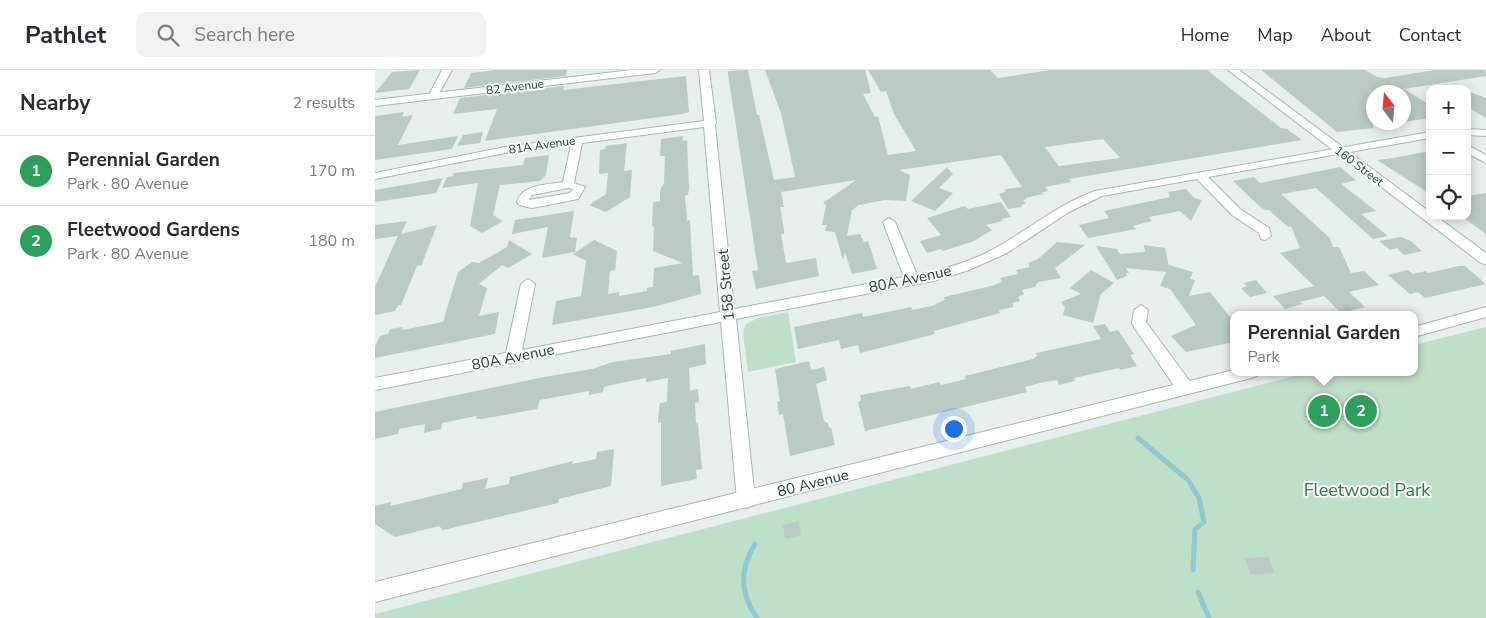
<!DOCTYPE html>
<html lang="en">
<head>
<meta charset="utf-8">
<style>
  :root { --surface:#fff; --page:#f2f2f3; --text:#2b2b33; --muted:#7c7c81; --line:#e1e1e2; --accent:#855347 }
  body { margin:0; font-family:"Nunito Sans",sans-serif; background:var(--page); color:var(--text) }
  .controls { position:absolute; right:15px; top:15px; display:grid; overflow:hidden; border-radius:10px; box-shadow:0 2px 12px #0003 }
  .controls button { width:45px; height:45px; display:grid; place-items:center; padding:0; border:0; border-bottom:1px solid var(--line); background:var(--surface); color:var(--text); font:25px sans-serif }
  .compass { position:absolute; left:991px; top:15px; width:45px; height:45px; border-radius:50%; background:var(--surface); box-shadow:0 2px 12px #0003; rotate:344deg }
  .you { position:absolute; left:578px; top:358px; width:18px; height:18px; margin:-12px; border:4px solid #fff; border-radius:50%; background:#1a73e8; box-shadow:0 0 0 8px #1a73e833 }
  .badge { display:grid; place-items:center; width:32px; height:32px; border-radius:50%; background:var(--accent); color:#fff; font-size:16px; font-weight:700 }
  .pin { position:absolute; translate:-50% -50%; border:2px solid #fff; box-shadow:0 1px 5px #0006 }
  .popup { position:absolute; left:855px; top:241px; width:188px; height:65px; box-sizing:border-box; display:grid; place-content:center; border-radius:10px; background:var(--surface); filter:drop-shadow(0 1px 4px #0005); font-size:16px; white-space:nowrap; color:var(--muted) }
  .popup b { font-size:19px; color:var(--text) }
  .popup::after { content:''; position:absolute; left:50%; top:100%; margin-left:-10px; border:10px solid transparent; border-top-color:var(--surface) }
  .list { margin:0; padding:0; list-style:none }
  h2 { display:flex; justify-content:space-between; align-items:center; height:65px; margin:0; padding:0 20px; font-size:21px }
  h2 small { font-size:16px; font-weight:400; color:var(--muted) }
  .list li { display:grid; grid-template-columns:32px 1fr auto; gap:15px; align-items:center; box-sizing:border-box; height:70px; padding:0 20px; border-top:1px solid var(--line) }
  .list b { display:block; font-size:19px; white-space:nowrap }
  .list p { margin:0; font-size:16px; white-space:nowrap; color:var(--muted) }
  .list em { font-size:16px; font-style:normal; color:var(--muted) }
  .icon { flex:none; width:28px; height:28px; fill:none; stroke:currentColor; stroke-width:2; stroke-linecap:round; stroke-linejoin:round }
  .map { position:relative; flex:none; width:1111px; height:548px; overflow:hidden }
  header { display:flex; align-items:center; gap:30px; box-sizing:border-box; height:70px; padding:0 25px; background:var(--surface); border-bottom:1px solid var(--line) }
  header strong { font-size:24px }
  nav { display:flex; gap:28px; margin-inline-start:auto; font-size:18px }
  .search { width:350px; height:45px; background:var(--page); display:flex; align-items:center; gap:12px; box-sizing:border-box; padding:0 18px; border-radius:10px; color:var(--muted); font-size:19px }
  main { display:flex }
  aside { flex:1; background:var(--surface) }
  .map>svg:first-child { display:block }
  .green { fill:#bfe0c8 }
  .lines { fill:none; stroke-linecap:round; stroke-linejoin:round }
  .stream { stroke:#8ec9d4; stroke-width:5 }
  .building { fill:#bbcac4; fill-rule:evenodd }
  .minor-casing { stroke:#a8b8b2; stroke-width:2 }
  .tertiary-casing { stroke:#a8b8b2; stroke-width:2 }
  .minor { fill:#fff; fill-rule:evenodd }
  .tertiary { fill:#fff; fill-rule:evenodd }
  .labels { text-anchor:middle; stroke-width:4; stroke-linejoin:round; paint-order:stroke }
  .far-street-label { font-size:12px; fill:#24423a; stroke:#f7fbf9 }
  .street-label { font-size:15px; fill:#24423a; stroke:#f7fbf9 }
  .near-park-label { font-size:18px; fill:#2d7a4b; stroke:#f7fbf9 }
</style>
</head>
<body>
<header>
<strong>Pathlet</strong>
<div class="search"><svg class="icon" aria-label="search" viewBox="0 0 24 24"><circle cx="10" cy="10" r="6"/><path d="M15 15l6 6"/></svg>Search here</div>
<nav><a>Home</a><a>Map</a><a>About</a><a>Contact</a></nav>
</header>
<main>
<aside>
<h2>Nearby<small>2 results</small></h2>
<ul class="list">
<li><span class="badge" style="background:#2e9e5b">1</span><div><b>Perennial Garden</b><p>Park · 80 Avenue</p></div><em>170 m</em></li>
<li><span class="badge" style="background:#2e9e5b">2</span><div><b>Fleetwood Gardens</b><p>Park · 80 Avenue</p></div><em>180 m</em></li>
</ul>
</aside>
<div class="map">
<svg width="1111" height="548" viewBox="0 0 1111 548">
  <rect width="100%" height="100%" fill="#e6efeb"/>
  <path class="green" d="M413 242 421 292 373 302 368 263 371 254 383 248Z
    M1111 257V548H0V544L935 302H1039V275Z"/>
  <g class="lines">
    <path class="stream" d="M763 368 813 410 824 428 829 452 820 459 818 500
      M380 474C364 500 365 523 382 548
      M823 522 834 548"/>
  </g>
  <path class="building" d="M45 0 34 19 0 23 17 2Z
    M121 0H192L191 6 89 18 96 3Z
    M373 0 382 45H384L399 110 420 107 406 43 390 0H490L496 23 488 24 500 47 503 46 513 85 541 81 519 44 511 21 506 22 493 0H615L623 8 676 0H832L906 58 912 59 927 70 694 109 696 112 670 117 673 121 667 122 668 124 650 128 652 129 648 130 651 134 646 135 647 137 633 139 624 124 630 122 631 119 647 117 626 85 524 100 535 105 531 131 510 130 484 135 477 140 472 166 485 164 489 172 493 171 502 199 477 204 470 182 468 190 460 162 450 161 452 155H447L451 135 448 133 481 110 406 122 409 137H405L409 160V164H406L411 193 441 188 444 206 381 219 377 201 383 200 353 4V1ZM728 69 745 88 684 96 670 77Z
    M886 0H990L1002 7 1010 8 1060 0H1110L1111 6 1029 19 1055 35V48L1028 52V22H998V58L962 62Z
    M311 6 314 42 307 44 110 71 122 39 78 44 85 28 189 16 188 20Z
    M1092 21 1111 28V48L1092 37Z
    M29 42 27 47 38 45 23 75 83 66 77 79 0 90V46Z
    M108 62 105 73 82 76 88 65Z
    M308 66V71L312 70 313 96 314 118 313 125H310L312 151 315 150 318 206 324 205 326 224 278 237 177 255 181 231 206 226 211 191 198 184 219 170 242 181 240 200 235 201 233 224 244 222V226L272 221V218L278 217 279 198 308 193 278 181 279 158 277 156 278 132 285 131V120L289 113 290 86H285L286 69Z
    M252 73 249 101 257 100 255 127 231 142 214 135 231 124 233 103 224 104 225 80 230 79 231 76Z
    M1055 81V124L1002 90 1018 88Z
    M174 85 171 105 165 111 125 115 118 145 128 151 107 163 95 156 103 113 67 118 72 107 78 106 79 103 148 95 150 88Z
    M572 97 578 104 564 118 578 123 560 141 536 131Z
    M965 97 981 110 966 114 1001 141 986 144 1013 166 998 169 941 118 906 124 955 168 958 177H964L976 203 989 201 1004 215 974 222 990 237 966 243 949 226 925 232 928 234 910 239 898 226 939 216 905 183 925 178 916 156 913 157 894 140H890L883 135 858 111 879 107 885 113Z
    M68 108 61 123 0 132V120Z
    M811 119 819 128 827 130 816 151 805 141 774 147 777 151 758 156 761 159 713 168 704 155 734 148 729 141 795 127 793 122Z
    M1111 123V164L1086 146H1092V126Z
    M626 132 636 147 626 149 628 151 611 155 617 160 599 171 568 181 566 179 552 183 545 171 566 165 552 148 590 136 593 139Z
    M199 141 195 167 202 168 200 182 167 188 173 157 137 164 140 150Z
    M32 151 26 164 62 155 48 191 47 195 42 196 26 235H23L20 241 0 245V217L23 166 0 169V155Z
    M1026 167 1036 171 1047 181 1029 185 1022 178 1015 180 1004 171Z
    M134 170 157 184 133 198 127 195 104 214 112 218 104 246 124 242 120 264 0 288V277L5 266 13 264 15 259 28 257 27 260 68 252 83 202 97 192 104 193 132 177Z
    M682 172 710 175 680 198 686 208 663 212 660 217 647 220 649 224 643 227 645 231 637 233 639 237 624 240 625 243 559 261 560 264 485 283 483 275 466 279 464 270 423 279 419 257 487 243 488 247 536 237 537 240 561 235 560 234 570 230 569 227 616 216 627 212 625 208 643 204 641 200 655 197 653 193 663 189Z
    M769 175 790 178 794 197V195L818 202 815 209 820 210 814 226 835 222 855 247 859 246V272L811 282 796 266 821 255 795 219 785 216 791 202 751 198 754 203H751L752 206 742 210 721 176 742 179 745 184 770 182Z
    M1084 196H1090L1111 214 1050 228 1043 222 1035 224 1013 205 1033 200 1038 204 1051 201 1053 203Z
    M716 200 739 213 726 224 718 253 688 245 690 237 686 232 706 224 695 218Z
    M881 210 892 223 875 227 866 218 872 216 869 213Z
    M730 254 735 262 743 260 759 284 755 285 762 296 745 300 744 298 699 308 700 311 684 315 682 310 669 312 650 317 652 322 490 361 483 332 486 331 485 325 535 316 536 319 564 312 566 315 591 309 590 306 658 289 662 286 661 283 726 269 718 256Z
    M330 274 331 294 314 298 315 321 323 319 324 332 320 333 321 353 323 354 327 399 321 400 322 409 286 416V352L283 353 284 339 285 333 292 332 293 308 271 312V308L241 314 229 317 228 322 214 325V321L165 330 162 339 107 349H101L102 346 67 353 66 359 49 363 50 354 24 359 23 364 0 369V342L169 307 217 299 238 292 296 284V281Z
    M434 291 436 300 449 297 452 310 441 314 449 351 453 353 454 358 456 357 460 375 415 386 408 344 404 345 402 332 405 331 400 299Z
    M239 379 236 416 184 429 183 433 68 460 64 456 20 467 0 454V436L16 432 15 436 87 419 88 413 113 408 110 419 134 414 135 407 198 391 197 394 221 389 222 382Z
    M424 451 426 465 410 469 408 455Z
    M893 487 900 503 876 505 869 488Z"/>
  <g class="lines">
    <defs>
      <path id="minor" d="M67 0H77L61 29H55L53 27Z
        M324 0H334L341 53 340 55 359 239 529 207 508 152 514 148 520 152 542 205C570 199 599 191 624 176 657 157 684 134 720 121L1055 62V68L833 107 865 139 894 158 896 166 890 170 886 169 884 163 857 145 822 109 727 126 694 142 632 183 594 200 558 211 361 249 380 430 377 436 371 438 365 436 362 430 346 252 0 320V308L131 283 146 214 153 209 160 214 147 280 345 242 329 57 207 73 199 113 210 117 203 129 157 138 144 135 142 132C147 114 171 115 188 112L196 75 130 83 0 109V103L130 77 329 51ZM193 118 198 119 195 123 154 130 157 125Z
        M1092 59 1111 60V66L1092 65Z
        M1092 75 1111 85V93L1092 83Z
        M766 235 773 240 771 252 816 313 818 318 816 323 810 324 804 323 759 257 757 253 759 240Z"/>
      <path id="tertiary" d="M257 0H285L280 3 0 36V30Z
        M853 0H864L1055 142V146H1061L1111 183V194L1106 193Z
        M1111 237V247L1039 267V257Z
        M859 300V302H884L882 306 876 308 0 532V512Z"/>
    </defs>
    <use href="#minor" class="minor-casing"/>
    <use href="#tertiary" class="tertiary-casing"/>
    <use href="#minor" class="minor"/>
    <use href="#tertiary" class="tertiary"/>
  </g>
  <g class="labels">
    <g class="far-street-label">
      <text transform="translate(140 17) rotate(-7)" y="4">82 Avenue</text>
      <text transform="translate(167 75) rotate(-8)" y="4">81A Avenue</text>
      <text transform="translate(984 96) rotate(37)" y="4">160 Street</text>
    </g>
    <g class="street-label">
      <text transform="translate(535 209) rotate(-12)" y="5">80A Avenue</text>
      <text transform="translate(351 215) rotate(-95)" y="5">158 Street</text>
      <text transform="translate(138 287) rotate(-11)" y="5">80A Avenue</text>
      <text transform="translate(438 413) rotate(-14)" y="5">80 Avenue</text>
    </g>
    <g class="near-park-label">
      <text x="992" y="426">Fleetwood Park</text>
    </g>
  </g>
</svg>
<div class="controls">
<button>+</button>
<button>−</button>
<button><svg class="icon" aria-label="locate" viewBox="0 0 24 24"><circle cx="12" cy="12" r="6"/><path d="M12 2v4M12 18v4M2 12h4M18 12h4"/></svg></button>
</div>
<svg class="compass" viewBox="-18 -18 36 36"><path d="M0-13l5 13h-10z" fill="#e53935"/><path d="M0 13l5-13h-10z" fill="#7c7c81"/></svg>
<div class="you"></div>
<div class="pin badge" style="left:949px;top:341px;background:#2e9e5b">1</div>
<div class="popup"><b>Perennial Garden</b>Park</div>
<div class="pin badge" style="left:986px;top:341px;background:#2e9e5b">2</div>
</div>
</main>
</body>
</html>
